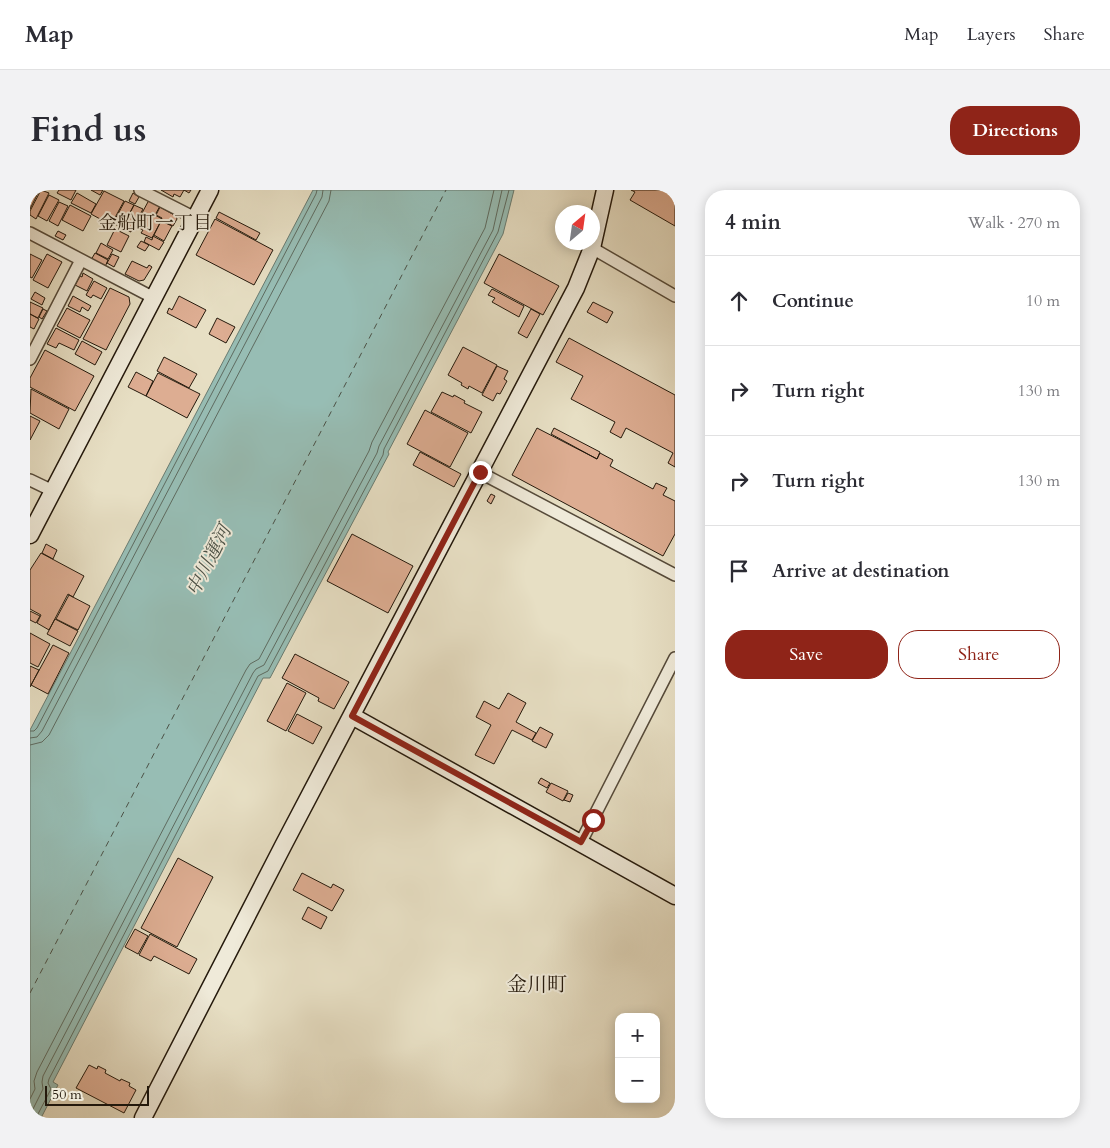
<!DOCTYPE html>
<html lang="en">
<head>
<meta charset="utf-8">
<style>
  :root { --surface:#fff; --page:#f2f2f3; --text:#2b2b33; --muted:#7c7c81; --line:#e1e1e2; --accent:#8f2418 }
  body { margin:0; font-family:Cardo,"Noto Serif JP",serif; background:var(--page); color:var(--text) }
  .controls { position:absolute; right:15px; bottom:15px; display:grid; overflow:hidden; border-radius:10px; box-shadow:0 2px 12px #0003 }
  .controls button { width:45px; height:45px; display:grid; place-items:center; padding:0; border:0; border-bottom:1px solid var(--line); background:var(--surface); color:var(--text); font:25px sans-serif }
  .compass { position:absolute; left:525px; top:15px; width:45px; height:45px; border-radius:50%; background:var(--surface); box-shadow:0 2px 12px #0003; rotate:29deg }
  .scale { position:absolute; left:15px; bottom:12px; width:104px; box-sizing:border-box; padding-left:5px; border:2px solid #24190c; border-top:0; font-size:14px; line-height:18px; white-space:nowrap; color:#24190c; -webkit-text-stroke:4px #efead9; paint-order:stroke }
  .stop { position:absolute; width:15px; height:15px; margin:-11px; border:4px solid #8f2418; border-radius:50%; background:#fff }
  .stop.end { background:#8f2418; border-color:#fff; box-shadow:0 1px 5px #0008 }
  .list { margin:0; padding:0; list-style:none }
  h2 { display:flex; justify-content:space-between; align-items:center; height:65px; margin:0; padding:0 20px; font-size:21px }
  h2 small { font-size:16px; font-weight:400; color:var(--muted) }
  .list li { display:grid; grid-template-columns:32px 1fr auto; gap:15px; align-items:center; box-sizing:border-box; height:90px; padding:0 20px; border-top:1px solid var(--line) }
  .list b { display:block; font-size:19px; white-space:nowrap }
  .list em { font-size:16px; font-style:normal; color:var(--muted) }
  .actions { display:flex; gap:10px; padding:15px 20px }
  .actions a { flex:1; padding:11px 0; border:1px solid var(--accent); border-radius:20px; text-align:center; font-size:18px; color:var(--accent) }
  .actions .main { background:var(--accent); color:#fff }
  .icon { flex:none; width:28px; height:28px; fill:none; stroke:currentColor; stroke-width:2; stroke-linecap:round; stroke-linejoin:round }
  .map { position:relative; flex:none; width:645px; height:928px; overflow:hidden; border-radius:20px }
  header { display:flex; align-items:center; gap:30px; box-sizing:border-box; height:70px; padding:0 25px; background:var(--surface); border-bottom:1px solid var(--line) }
  header strong { font-size:24px }
  nav { display:flex; gap:28px; margin-inline-start:auto; font-size:18px }
  .intro { display:flex; align-items:center; justify-content:space-between; box-sizing:border-box; height:120px; padding:0 30px }
  h1 { margin:0; font-size:35px }
  .button { padding:12px 22px; border-radius:20px; background:var(--accent); color:#fff; font-size:18px; font-weight:700 }
  main { display:flex; gap:30px; padding:0 30px }
  aside { flex:1; background:var(--surface); border-radius:20px; box-shadow:0 2px 12px #0003 }
  .map>svg:first-child { display:block }
  .water { fill:#97bdb4; stroke:#697b71 }
  .lines { fill:none; stroke-linecap:round; stroke-linejoin:round }
  .shore { stroke:#5e6b60; stroke-width:1 }
  .ferry { stroke:#4c5247; stroke-width:1; stroke-dasharray:6 5; stroke-linecap:butt }
  .building { fill:#ddad92; stroke:#24190c }
  .street-casing { stroke:#554a3a; stroke-width:14 }
  .secondary-casing { stroke:#24190c; stroke-width:19 }
  .street { stroke:#efead9; stroke-width:11 }
  .secondary { stroke:#efead9; stroke-width:16 }
  .route { stroke:#8f2418; stroke-width:6 }
  .labels { text-anchor:middle; stroke-width:4; stroke-linejoin:round; paint-order:stroke }
  .neighbourhood-label { font-size:19px; fill:#24190c; stroke:#efead9 }
  .water-label { font-size:19px; font-style:italic; fill:#4c5247; stroke:#efead9 }
  .quarter-label { font-size:20px; fill:#24190c; stroke:#efead9 }
</style>
</head>
<body>
<header>
<strong>Map</strong>
<nav><a>Map</a><a>Layers</a><a>Share</a></nav>
</header>
<div class="intro"><h1>Find us</h1><a class="button">Directions</a></div>
<main>
<div class="map">
<svg width="645" height="928" viewBox="0 0 645 928">
  <rect width="100%" height="100%" fill="#e7dfc4"/>
  <filter id="stains"><feTurbulence type="fractalNoise" baseFrequency=".004" numOctaves="4"/><feColorMatrix values="0 0 0 0 .2 0 0 0 0 .09 0 0 0 0 .02 0 0 0 .5 -.17"/></filter>
  <radialGradient id="worn" r=".72"><stop offset=".6" stop-color="#630" stop-opacity="0"/><stop offset="1" stop-color="#630" stop-opacity=".3"/></radialGradient>
  <path class="water" d="M283 0H484L473 44 358 262 359 264 240 488H233L23 892 28 895 11 928H0V540Z"/>
  <g class="lines">
    <path class="shore" d="M0 541H4L7 538 286 4 287 0
      M0 548 7 547 12 541 292 7 293 0
      M0 555 12 552 19 545 299 11 301 0
      M0 909 5 899 4 891 7 882 216 480 220 474 229 469 339 261 342 252 455 38 464 0
      M1 928 2 921 13 899 12 892 13 886 223 483 226 479 234 475 347 263 349 256 463 40 472 0
      M7 928 8 924 21 899 18 893 19 889 228 486 238 481 353 265 354 259 468 42 479 0"/>
    <path class="ferry" d="M0 803 416 0"/>
  </g>
  <path class="building" d="M0 0 9 1 0 19Z
    M11 0 19 3 6 29 0 25V21Z
    M29 0H46L41 10 27 3Z
    M61 0H73L70 5Z
    M131 0H161L159 3 154 0 150 7 144 4 143 7Z
    M601 0H641L645 2V36L600 10 605 2Z
    M74 1 94 11 81 35 61 24Z
    M47 3 66 14 61 23 41 13Z
    M103 3 109 7 105 14 99 11Z
    M19 5 29 10 17 31 8 26Z
    M119 10 130 16 125 25 132 29 122 48 111 43 113 40 105 36Z
    M95 11 104 15 92 38 83 33Z
    M29 12 38 16 28 36 19 31Z
    M40 15 61 26 53 41 32 30Z
    M104 15 113 19 101 42 92 38Z
    M130 17 146 26 147 29 143 36 131 30 132 28 126 25Z
    M189 22 230 43 226 50 186 28Z
    M185 29 243 60 224 95 166 65Z
    M131 31 142 36 134 51 124 45Z
    M85 39 99 46 91 62 77 55Z
    M28 41 36 45 33 50 25 46Z
    M123 46 134 52 129 60 114 52 116 47 122 50Z
    M111 51 119 55 115 61 107 57Z
    M71 53 83 60 78 69 66 63Z
    M65 63 78 70 75 77 61 70Z
    M0 64 12 70 2 88 0 87Z
    M17 64 32 72 18 98 3 90Z
    M82 64 89 67 84 77 77 73Z
    M469 64 529 96 513 125 454 93Z
    M102 71 117 78 119 75 122 77 114 90 109 91 95 84Z
    M53 83 63 89 57 101 45 95 50 86 52 87Z
    M64 91 77 98 71 109 63 105 61 108 56 105Z
    M80 98 99 107 100 114 76 160 53 149Z
    M462 99 494 116 489 127 462 112 465 108 458 105Z
    M5 102 15 108 12 115 1 109Z
    M43 106 61 116 58 121 52 117 50 122 38 116Z
    M149 106 176 120 166 138 137 123 139 118 142 120Z
    M0 112 13 118 8 128 0 124Z
    M563 112 583 122 577 133 557 122Z
    M37 118 60 130 50 148 27 136Z
    M13 119 17 121 12 129 9 127Z
    M501 119 510 124 497 148 488 143Z
    M0 124 9 129 4 139 0 137Z
    M187 128 205 137 196 153 179 144Z
    M26 138 49 150 44 160 29 153 26 158 17 154Z
    M539 148 645 205V277L638 273 643 263 596 238 591 248 580 242 585 232 541 209 553 186 526 172Z
    M52 151 72 162 65 175 45 164Z
    M433 157 467 175 452 203 439 196 438 199 431 195 432 193 418 185Z
    M15 160 64 186 45 221 0 197V188Z
    M134 167 167 184 159 198 127 181Z
    M467 176 478 181 474 189 477 191 470 204 467 203 463 211 452 205Z
    M106 182 123 191 116 206 98 197Z
    M128 183 170 204 157 228 116 206Z
    M1 199 39 219 29 239 0 223Z
    M412 202 423 207 424 205 435 211 434 213 452 222 441 243 401 222Z
    M395 220 438 243 420 277 377 254Z
    M0 226 10 231 0 250Z
    M507 238 567 269 570 263 583 270 580 276 623 299 626 293 637 298 633 305 645 311V344L633 366 482 285Z
    M524 238 570 262 567 269 521 244Z
    M390 262 431 284 424 297 383 275Z
    M461 304 465 306 461 314 457 311Z
    M322 344 383 376 358 423 297 391Z
    M16 354 27 360 23 369 12 363Z
    M11 363 54 386 43 407 38 404 19 440 7 433 11 425 0 419V380Z
    M39 405 60 416 48 440 26 429Z
    M0 421 10 426 6 433 0 430Z
    M25 429 48 441 40 456 17 444Z
    M0 443 20 454 8 477 0 473Z
    M23 455 39 463 18 504 1 495Z
    M265 464 319 492 304 519 288 511 289 508 252 488Z
    M0 476 9 480 0 497Z
    M257 493 276 503 256 541 237 531Z
    M478 503 496 513 486 532 506 543 502 550 482 540 464 574 445 565 461 535 446 527 454 511 469 519Z
    M267 524 292 537 283 554 258 541Z
    M510 537 523 544 516 558 502 551Z
    M511 588 520 593 517 598 508 593Z
    M521 593 538 601 533 611 516 602Z
    M538 603 543 605 540 612 534 610Z
    M148 668 183 687 147 757 111 738Z
    M272 683 301 698 303 694 314 700 302 721 263 700Z
    M278 717 297 727 291 739 272 729Z
    M105 739 118 746 108 764 95 757Z
    M120 744 167 769 159 784 124 766 121 771 109 765Z
    M59 875 67 879 68 876 76 880 75 883 90 891 91 889 100 893 99 896 106 900 94 923 46 898Z"/>
  <g class="lines">
    <defs>
      <path id="street" d="M110 0 165 28
        M0 43 124 108
        M562 58 645 106
        M0 169 51 70
        M449 282 645 385
        M0 290 23 301
        M551 652 645 468"/>
      <path id="secondary" d="M0 345 180 0
        M322 526 645 706
        M113 928 254 654 546 98 562 58 575 0"/>
    </defs>
    <use href="#street" class="street-casing"/>
    <use href="#secondary" class="secondary-casing"/>
    <use href="#street" class="street"/>
    <use href="#secondary" class="secondary"/>
  </g>
  <g class="lines">
    <path class="route" d="M450 282 322 526 551 652 563 630"/>
  </g>
  <g class="labels">
    <g class="neighbourhood-label">
      <text x="125" y="39">金船町一丁目</text>
    </g>
    <g class="water-label">
      <text transform="translate(178 370) rotate(-63)" y="7">中川運河</text>
    </g>
    <g class="quarter-label">
      <text x="507" y="801">金川町</text>
    </g>
  </g>
  <rect width="100%" height="100%" filter="url(#stains)"/>
  <rect width="100%" height="100%" fill="url(#worn)"/>
</svg>
<div class="controls">
<button>+</button>
<button>−</button>
</div>
<svg class="compass" viewBox="-18 -18 36 36"><path d="M0-13l5 13h-10z" fill="#e53935"/><path d="M0 13l5-13h-10z" fill="#7c7c81"/></svg>
<div class="scale">50 m</div>
<div class="stop" style="left:563px;top:630px"></div>
<div class="stop end" style="left:450px;top:282px"></div>
</div>
<aside>
<h2>4 min<small>Walk · 270 m</small></h2>
<ul class="list">
<li><svg class="icon" aria-label="ahead" viewBox="0 0 24 24"><path d="M12 20V5M6 11l6-6 6 6"/></svg><div><b>Continue</b></div><em>10 m</em></li>
<li><svg class="icon" aria-label="right" viewBox="0 0 24 24"><path d="M7 20v-9h11M14 6l5 5-5 5"/></svg><div><b>Turn right</b></div><em>130 m</em></li>
<li><svg class="icon" aria-label="right" viewBox="0 0 24 24"><path d="M7 20v-9h11M14 6l5 5-5 5"/></svg><div><b>Turn right</b></div><em>130 m</em></li>
<li><svg class="icon" aria-label="arrive" viewBox="0 0 24 24"><path d="M6 21V4h12l-3 4 3 4H6"/></svg><div><b>Arrive at destination</b></div></li>
</ul>
<div class="actions"><a class="main">Save</a><a>Share</a></div>
</aside>
</main>
</body>
</html>
